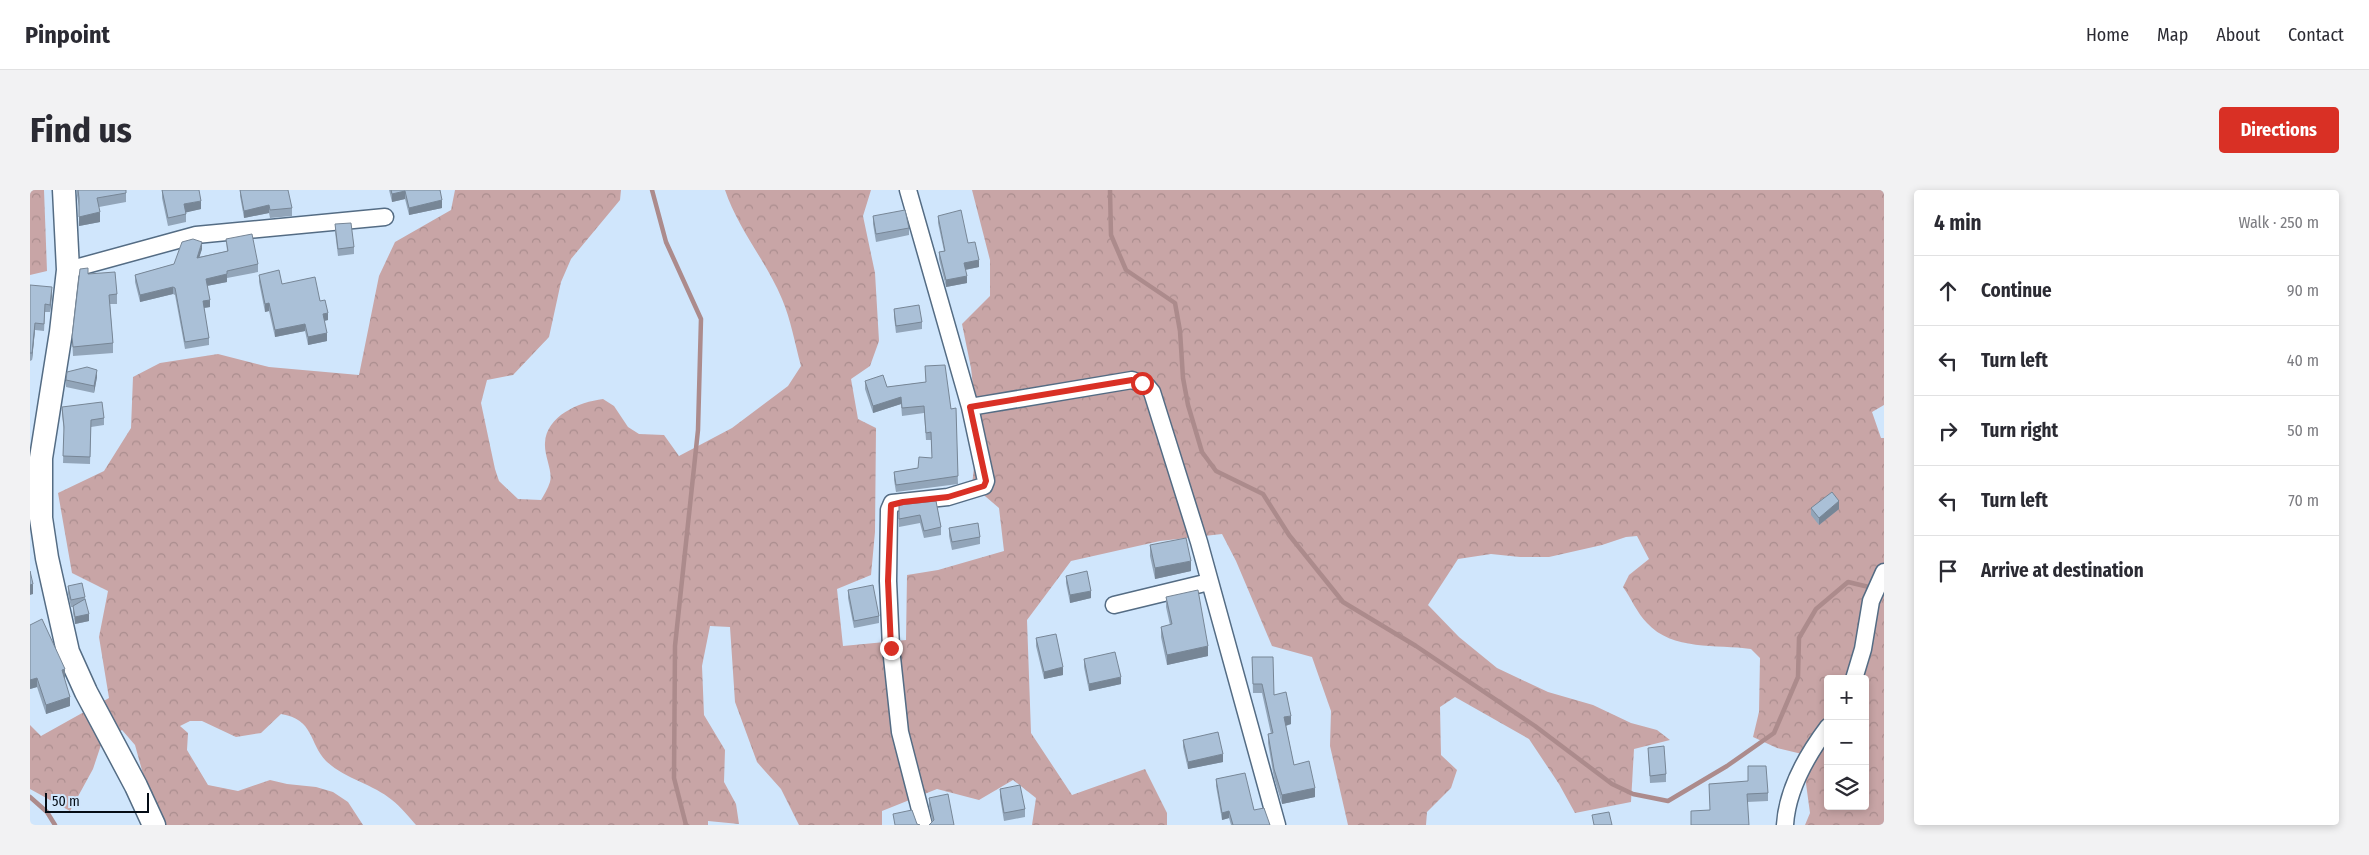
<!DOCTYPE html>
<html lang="en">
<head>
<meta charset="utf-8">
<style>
  :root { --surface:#fff; --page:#f2f2f3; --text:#2b2b33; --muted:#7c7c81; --line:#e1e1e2; --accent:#d93025 }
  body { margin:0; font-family:"Fira Sans Condensed",sans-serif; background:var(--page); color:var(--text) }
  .controls { position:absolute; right:15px; bottom:15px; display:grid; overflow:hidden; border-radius:5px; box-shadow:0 2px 8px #0003 }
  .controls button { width:45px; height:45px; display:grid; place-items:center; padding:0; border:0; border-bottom:1px solid var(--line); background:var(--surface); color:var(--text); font:25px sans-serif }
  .scale { position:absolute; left:15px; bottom:12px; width:104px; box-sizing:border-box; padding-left:5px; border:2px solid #040c15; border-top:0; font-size:14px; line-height:18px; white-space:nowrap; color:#040c15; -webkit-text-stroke:4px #d0e6fc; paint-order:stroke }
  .stop { position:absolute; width:15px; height:15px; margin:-11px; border:4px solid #d93025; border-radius:50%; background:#fff }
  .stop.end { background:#d93025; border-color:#fff; box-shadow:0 1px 5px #0008 }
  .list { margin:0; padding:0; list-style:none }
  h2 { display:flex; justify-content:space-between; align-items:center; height:65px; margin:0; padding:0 20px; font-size:21px }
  h2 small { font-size:16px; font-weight:400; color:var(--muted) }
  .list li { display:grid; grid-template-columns:32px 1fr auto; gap:15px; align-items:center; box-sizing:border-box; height:70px; padding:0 20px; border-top:1px solid var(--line) }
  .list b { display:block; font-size:19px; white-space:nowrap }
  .list em { font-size:16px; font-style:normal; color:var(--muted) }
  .icon { flex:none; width:28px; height:28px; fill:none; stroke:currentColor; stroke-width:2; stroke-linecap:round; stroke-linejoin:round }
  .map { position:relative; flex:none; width:1854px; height:635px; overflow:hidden; border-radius:5px }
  header { display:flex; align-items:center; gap:30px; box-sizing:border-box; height:70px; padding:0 25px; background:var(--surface); border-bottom:1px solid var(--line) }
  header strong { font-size:24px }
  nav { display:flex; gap:28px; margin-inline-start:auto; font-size:18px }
  .intro { display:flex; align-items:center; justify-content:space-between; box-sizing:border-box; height:120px; padding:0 30px }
  h1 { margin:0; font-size:35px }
  .button { padding:12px 22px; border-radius:5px; background:var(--accent); color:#fff; font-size:18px; font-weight:700 }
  main { display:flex; gap:30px; padding:0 30px }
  aside { flex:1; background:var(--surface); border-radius:5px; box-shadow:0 2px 8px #0003 }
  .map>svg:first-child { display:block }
  .forest { fill:url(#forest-crowns); fill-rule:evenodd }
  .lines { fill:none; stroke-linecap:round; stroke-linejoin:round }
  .stream { stroke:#ac8b8c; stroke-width:4.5 }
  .street-casing { stroke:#546c84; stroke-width:19 }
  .secondary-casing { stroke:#546c84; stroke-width:25 }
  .street { stroke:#fff; stroke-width:16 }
  .secondary { stroke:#fff; stroke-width:22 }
  .wall { fill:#92a5b9 }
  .shaded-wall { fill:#778696 }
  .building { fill:#aac0d7; stroke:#778696 }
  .route { stroke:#d93025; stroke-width:6 }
</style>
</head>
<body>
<header>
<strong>Pinpoint</strong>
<nav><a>Home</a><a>Map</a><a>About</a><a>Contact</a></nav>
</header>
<div class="intro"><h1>Find us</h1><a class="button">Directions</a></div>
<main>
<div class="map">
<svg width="1854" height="635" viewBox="0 0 1854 635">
  <defs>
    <pattern id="forest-crowns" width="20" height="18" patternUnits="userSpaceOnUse" patternTransform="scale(1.25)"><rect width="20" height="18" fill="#c8a5a6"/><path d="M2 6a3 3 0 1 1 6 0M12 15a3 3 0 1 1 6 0" fill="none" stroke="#aa8d8e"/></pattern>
  </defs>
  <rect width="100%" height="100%" fill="#d0e6fc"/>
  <path class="forest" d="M0 0H14L17 81 0 85Z
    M425 0H591L590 10 541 69 531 92 519 147 483 185 457 190 451 213 465 279 469 291 488 309 511 310C514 305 518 298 520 292 523 281 514 266 515 253 516 226 549 212 573 209L584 216 598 237 609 244 634 245 649 266 702 238 758 196 771 176C765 154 761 130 752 109 736 71 708 39 695 0H841L833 26 845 83 849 151 840 176 821 189 828 229 846 238 845 342 841 385 807 399 813 456 876 450 877 385 908 380 974 361 969 318 942 295 948 242 941 178 932 134 960 106V70L942 0H1854V215L1842 222 1851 248H1854V635H1775L1780 623 1772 564 1747 558 1723 547 1729 522 1730 468 1721 459C1687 454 1642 461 1617 433 1607 423 1601 408 1593 397L1599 385 1619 369 1607 346 1596 347 1572 355 1519 367H1490L1461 364 1428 369 1398 415 1429 447 1467 478 1518 502 1563 515 1601 533 1627 540 1640 550 1604 559 1601 612 1545 623 1529 594 1499 549 1425 507 1410 517 1411 565 1427 580 1421 598 1397 622 1396 635H1318L1300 556 1301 521 1282 467 1242 456 1206 371 1192 344 1130 351 1041 371 997 430 1001 543 1042 605 1115 579 1137 623V635H1002L1006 608 983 590 949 610 907 599 852 621V635H769L751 599 727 572 705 512 700 437 680 436 672 476 674 525 695 560 694 592 706 614 709 634 678 631V635H386C379 627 371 617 362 610 343 594 315 589 296 571 279 553 284 529 251 524L231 543 206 547 172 531H160L150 536 158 543 157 560 178 595 208 601 240 590 257 594 286 597 303 602 318 612 333 635H134L113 584 105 555 92 540 72 552 63 579 40 621 0 599V535L11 546 79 508 69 447 78 401 42 383 28 303 74 281 101 238 103 187 130 173 188 164 239 177 329 185 349 86 365 52 421 20ZM1798 489H1835V616H1798Z"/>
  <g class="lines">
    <path class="stream" d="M622 0 636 52 671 129 668 240 645 456 644 588 656 635
      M1080 0 1081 45 1096 80 1145 113 1150 141 1153 188 1158 215 1172 262 1186 281 1233 304 1259 345 1313 412 1386 456 1505 536 1582 594 1603 604 1638 611 1697 576 1744 543 1768 487 1769 448 1786 419 1818 392 1843 398
      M0 607 17 622 25 635"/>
    <defs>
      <path id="street" d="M878 0 940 217 1102 190 1117 196 1122 202 1169 352 1247 635
        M38 80 166 45 355 27
        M1084 415 1179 392
        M1824 489 1833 459 1841 411 1854 382
        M894 635 870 542 861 458 858 391 859 320 862 313 918 307 954 296 956 291 940 217
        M1755 635C1757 600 1777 565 1798 537"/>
      <path id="secondary" d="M34 0 38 80 31 142 11 268V328L17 368 38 462 56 502 106 596 124 635"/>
    </defs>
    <use href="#street" class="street-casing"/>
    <use href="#secondary" class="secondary-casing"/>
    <use href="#street" class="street"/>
    <use href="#secondary" class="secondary"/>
  </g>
  <path class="wall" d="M46 0H96V12L69 17 70 32 49 36V17Z
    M132 0 171 19 156 22V32L138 36 132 8Z
    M210 0 262 18V26L240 28 239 23 214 28 210 6Z
    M359 0H410L412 18 379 25 375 9 362 12Z
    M843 26 879 38V45L846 52 843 34Z
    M908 26 938 53 949 77 935 80 937 93 916 97 909 69V62L914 61 908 33Z
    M305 34 324 57V64L308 66 305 42Z
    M196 49 228 74V82L197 88V92L177 96 180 117 174 118 179 148V155L155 159 145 105 143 104 110 112 105 92V85L144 74 172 59 169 67 197 61Z
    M58 84 87 104V114H80L83 153V163L43 166 42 147Z
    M229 85 252 94 290 111 298 130 294 131 297 151 278 155 275 141 245 147 239 121 235 122 229 92Z
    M0 95 22 105 20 122H15L14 141 5 140 2 170 0 171Z
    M864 119 892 132V139L866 143 864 127Z
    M895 176 921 219 926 218 928 294 866 302 864 290V282L888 278 902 268 901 250H896L894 223 872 226 871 214 843 223 835 199V191L857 197 896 192Z
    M67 187 64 203 36 197V190Z
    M32 217 74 228V235L61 237 60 274 33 273 34 242 32 224Z
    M906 311 911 337V345L894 348 890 333 869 337V315Z
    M1781 318 1809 319 1789 335 1781 325Z
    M919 338 950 347V354L922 360 919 346Z
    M1120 355 1161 381 1125 389 1120 366Z
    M1036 386 1061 408 1040 413 1036 393Z
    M38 396 55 407 59 431 45 434 43 423V417H41L38 404Z
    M818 400 849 426V433L824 438 818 408Z
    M1136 407 1178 466 1137 475 1131 447V437L1140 435 1136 417Z
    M0 435 35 488H34L40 516 16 524 7 497 0 499Z
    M1006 448 1033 485 1014 489 1006 456Z
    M1222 467 1261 534 1256 536 1264 575 1285 607 1252 614 1244 588 1238 553V544H1241L1232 503H1223Z
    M1054 469 1091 494 1059 501 1054 477Z
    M1153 550 1193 572 1158 579 1153 557Z
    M1618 558 1636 584V592L1620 593Z
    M1186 589 1224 620 1240 635H1201L1199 628 1192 630 1186 596Z
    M1679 594 1738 603V611L1717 612Z
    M970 599 995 619V627L974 631 970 607Z
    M899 608 924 635 902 631 899 616Z"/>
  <path class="shaded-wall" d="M375 1V9L362 12V4Z
    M412 10V18L379 25V18Z
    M171 11V19L154 23V14Z
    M239 15V23L214 28V21Z
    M70 22V32L49 36V27Z
    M172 52V59L167 75V68Z
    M949 70V77L934 80V73Z
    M197 84V92L176 96V89Z
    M937 86V93L916 97V90Z
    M22 97V105L20 122V115Z
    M143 97V104L110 112V105Z
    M180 110V117L173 118V111Z
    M239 113V121L235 122V114Z
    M298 123V130L293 131V124Z
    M5 133V140L2 170V163Z
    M275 134V141L245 147V140Z
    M297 143V151L278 155V147Z
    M67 180V187L64 203V196Z
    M871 207V214L843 223V216Z
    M1809 311V319L1789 335V328Z
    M1161 371V381L1125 389V378Z
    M3 394V404L0 405V395Z
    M1061 401V408L1040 413V405Z
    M59 424V431L45 434V427Z
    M1178 456V466L1137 475V465Z
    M1033 477V485L1014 489V482Z
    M35 479V488L32 489V480Z
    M1091 487V494L1059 501V494Z
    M7 488V497L0 499V490Z
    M40 507V516L16 524V515Z
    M1261 526V534L1254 536V527Z
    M1193 564V572L1158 579V572Z
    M1285 598V607L1252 614V605Z
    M1199 621V628L1192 630V623Z"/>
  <path class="building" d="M48 0H96V3L67 8 70 22 49 27V8Z
    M132 0H169L171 11 154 14 156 24 138 28Z
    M210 0H258L262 18 240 20 239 15 214 21Z
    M361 0H410L412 10 379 18 375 1 362 4Z
    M875 20 879 38 846 44 843 26Z
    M931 20 938 53 945 52 949 70 934 73 937 86 916 90 909 62 915 61 908 26Z
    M321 33 324 57 308 59 305 34Z
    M222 44 228 74 197 81V84L176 89 180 110 173 111 179 148 155 152 145 98 143 97 110 105 105 85 144 74 152 52 163 49 172 52 167 68 198 61 196 49Z
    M58 78V84L85 82 87 104 79 105 83 153 43 157 42 147 50 79Z
    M249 80 252 94 285 87 290 111 295 110 298 123 293 124 297 143 278 147 275 134 245 140 239 113 235 114 229 85Z
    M0 95 22 97 20 115 15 114 14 134 5 133 2 163H0Z
    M889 115 892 132 866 136 864 119Z
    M915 175 921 219 926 218 928 286 866 295 864 282 888 278 889 267 902 268 901 242 896 243 894 216 872 218 871 207 843 216 835 191 853 185 857 197 896 192 895 176Z
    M57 177 67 180 64 196 36 190 37 182Z
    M72 212 74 228 61 230 60 267 33 266 34 237 32 217Z
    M1802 302 1809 311 1789 328 1781 318Z
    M906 311 911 337 894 341 890 325 869 329V315Z
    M948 333 950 347 922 352 919 338Z
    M1156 348 1161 371 1125 378 1120 355Z
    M0 381 3 394 0 395Z
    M1057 381 1061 401 1040 405 1036 386Z
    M52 393 55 407 41 410 38 396Z
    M843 395 849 426 824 431 818 400Z
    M1168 400 1178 456 1137 465 1131 437 1142 434 1136 407Z
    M55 409 59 424 45 427 43 416Z
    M12 429 35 479 32 480 40 507 16 515 7 488 0 490V435Z
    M1026 444 1033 477 1014 482 1006 448Z
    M1085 462 1091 487 1059 494 1054 469Z
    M1222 467H1243L1244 505 1256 502 1261 526 1254 527 1264 575 1279 571 1285 598 1252 605 1244 579 1238 544 1243 543 1232 494H1223Z
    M1188 542 1193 564 1158 572 1153 550Z
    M1634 556 1636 584 1620 586 1618 558Z
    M1718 576H1736L1738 603 1717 604 1719 635H1661V621L1680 620 1679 594 1718 591Z
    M1215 583 1224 620 1234 618 1240 635H1203L1199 621 1192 623 1186 589Z
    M990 595 995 619 974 623 970 599Z
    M918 604 924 635H899L904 630 899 608Z
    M882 620 887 634 890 635H865L863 624Z
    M1579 622 1582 635H1564L1562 625Z"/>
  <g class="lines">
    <path class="route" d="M861 458 858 391 861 315 873 312 918 307 954 296 956 291 940 217 1102 190 1112 193"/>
  </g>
</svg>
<div class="controls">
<button>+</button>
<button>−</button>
<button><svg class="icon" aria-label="layers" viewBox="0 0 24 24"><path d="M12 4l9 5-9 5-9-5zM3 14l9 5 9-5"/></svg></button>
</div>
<div class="scale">50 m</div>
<div class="stop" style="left:1112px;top:193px"></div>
<div class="stop end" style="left:861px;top:458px"></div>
</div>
<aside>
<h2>4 min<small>Walk · 250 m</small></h2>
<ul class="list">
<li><svg class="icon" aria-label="ahead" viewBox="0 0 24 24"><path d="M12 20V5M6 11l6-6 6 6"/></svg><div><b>Continue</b></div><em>90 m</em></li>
<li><svg class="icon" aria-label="left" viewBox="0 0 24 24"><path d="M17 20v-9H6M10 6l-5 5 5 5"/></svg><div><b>Turn left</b></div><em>40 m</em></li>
<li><svg class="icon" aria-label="right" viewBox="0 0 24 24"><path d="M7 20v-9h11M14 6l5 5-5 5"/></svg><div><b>Turn right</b></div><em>50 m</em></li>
<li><svg class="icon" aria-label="left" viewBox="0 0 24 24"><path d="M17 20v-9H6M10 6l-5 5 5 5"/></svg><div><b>Turn left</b></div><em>70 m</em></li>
<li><svg class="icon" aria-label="arrive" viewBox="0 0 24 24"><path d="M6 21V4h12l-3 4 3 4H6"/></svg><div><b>Arrive at destination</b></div></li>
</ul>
</aside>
</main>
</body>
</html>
